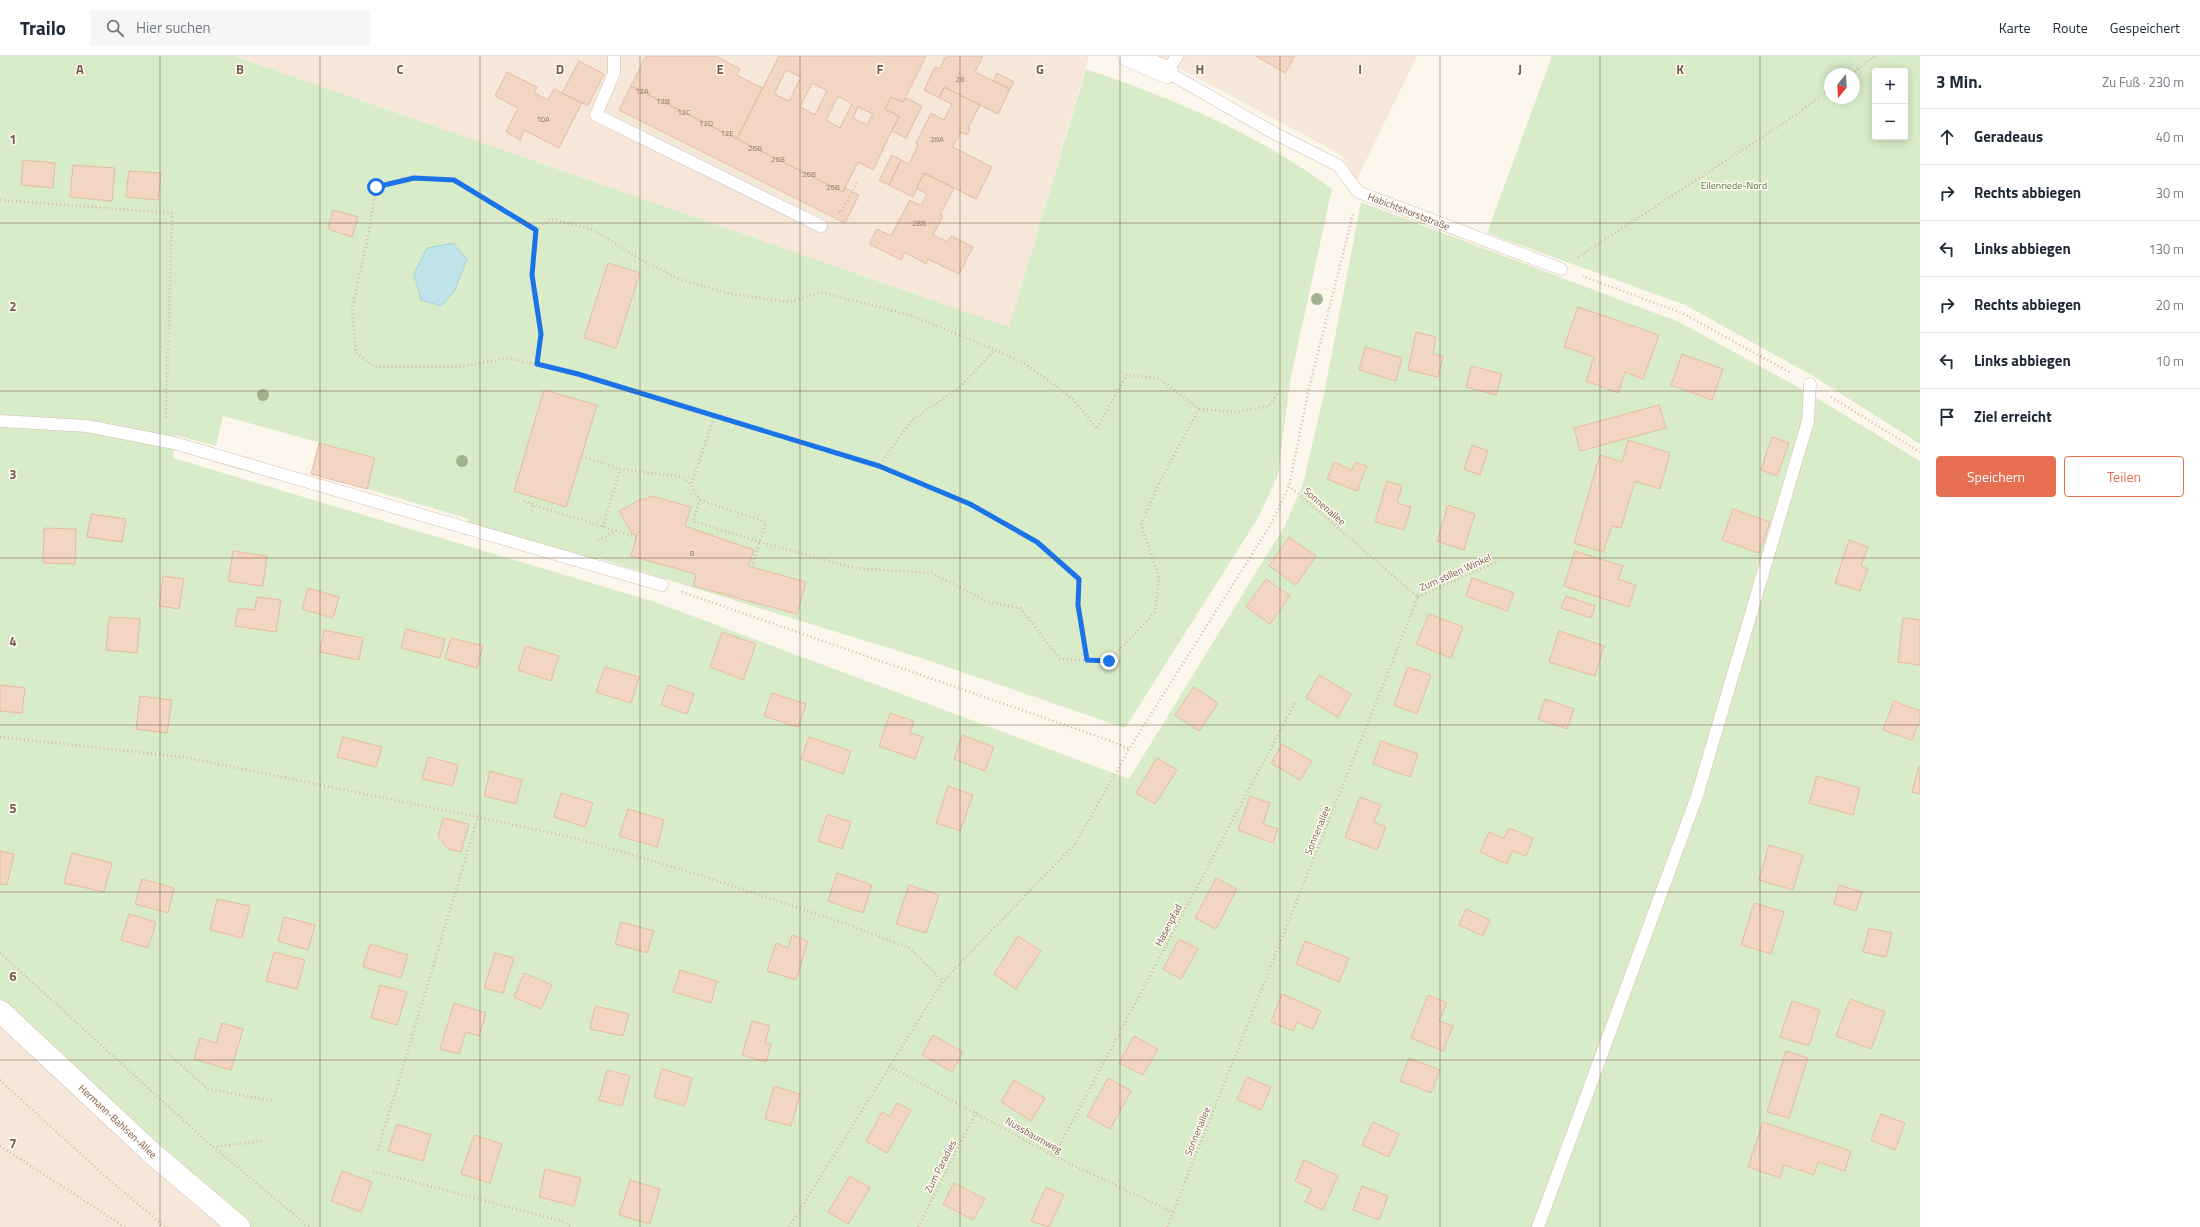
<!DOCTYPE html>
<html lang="de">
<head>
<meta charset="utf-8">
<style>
  :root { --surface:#fff; --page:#f6f6f7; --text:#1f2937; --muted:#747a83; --line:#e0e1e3; --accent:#e76f51 }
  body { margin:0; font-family:"Titillium Web",sans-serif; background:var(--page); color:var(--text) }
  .controls { position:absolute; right:12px; top:12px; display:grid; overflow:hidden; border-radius:4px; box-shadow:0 2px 10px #0003 }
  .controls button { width:36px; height:36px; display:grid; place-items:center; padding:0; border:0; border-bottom:1px solid var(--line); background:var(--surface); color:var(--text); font:20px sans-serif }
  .compass { position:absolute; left:1824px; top:12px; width:36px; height:36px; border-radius:50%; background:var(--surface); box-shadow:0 2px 10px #0003; rotate:198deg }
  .stop { position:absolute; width:12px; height:12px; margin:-9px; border:3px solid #1a73e8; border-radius:50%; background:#fff }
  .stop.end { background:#1a73e8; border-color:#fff; box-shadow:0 1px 4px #0008 }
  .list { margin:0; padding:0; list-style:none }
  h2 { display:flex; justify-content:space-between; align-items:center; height:52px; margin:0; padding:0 16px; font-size:17px }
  h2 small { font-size:13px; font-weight:400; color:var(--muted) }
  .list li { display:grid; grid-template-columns:26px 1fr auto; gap:12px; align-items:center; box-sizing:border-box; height:56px; padding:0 16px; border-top:1px solid var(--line) }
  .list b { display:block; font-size:15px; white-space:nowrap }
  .list em { font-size:13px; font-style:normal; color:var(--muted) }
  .actions { display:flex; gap:8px; padding:12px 16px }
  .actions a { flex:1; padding:9px 0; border:1px solid var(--accent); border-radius:4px; text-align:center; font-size:14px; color:var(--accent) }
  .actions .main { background:var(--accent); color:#fff }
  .icon { flex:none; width:22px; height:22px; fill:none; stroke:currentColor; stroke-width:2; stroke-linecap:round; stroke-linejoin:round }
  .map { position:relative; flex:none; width:1920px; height:1171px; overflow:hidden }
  header { display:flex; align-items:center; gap:24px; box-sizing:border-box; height:56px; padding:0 20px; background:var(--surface); border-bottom:1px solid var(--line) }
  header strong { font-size:19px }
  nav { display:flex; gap:22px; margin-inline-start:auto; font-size:14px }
  .search { width:280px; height:36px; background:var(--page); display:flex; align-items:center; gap:10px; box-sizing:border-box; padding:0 14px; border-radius:4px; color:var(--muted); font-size:15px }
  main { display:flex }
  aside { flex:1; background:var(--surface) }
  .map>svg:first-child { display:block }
  .residential { fill:#f5e8da }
  .green { fill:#d8ecc9; fill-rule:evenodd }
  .water { fill:#bfe3e8; stroke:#a5d3da }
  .building { fill:#f3d5c3; stroke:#e6bba3; fill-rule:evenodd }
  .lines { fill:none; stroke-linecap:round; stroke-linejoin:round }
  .lane-casing { stroke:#d1beb0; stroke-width:13 }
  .street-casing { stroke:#d1beb0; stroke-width:23 }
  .secondary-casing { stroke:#d6c0b0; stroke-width:23 }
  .path { stroke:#d9b8a5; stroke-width:2.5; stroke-dasharray:1 3; stroke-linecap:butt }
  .lane { stroke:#fff; stroke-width:12 }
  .street { stroke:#fff; stroke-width:22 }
  .secondary { stroke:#fff; stroke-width:22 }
  .tree { fill:#a0b28e }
  .route { stroke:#1a73e8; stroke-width:5 }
  .grid { fill:none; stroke:#7a5c4d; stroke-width:1; stroke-opacity:0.55 }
  .labels { text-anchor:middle; stroke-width:3; stroke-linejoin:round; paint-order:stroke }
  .number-label { font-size:8px; fill:#987a6a }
  .park-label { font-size:10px; fill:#537a41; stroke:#fffaf3 }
  .street-label { font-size:10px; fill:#7a5c4d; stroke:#fffaf3 }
  .grid-label { font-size:13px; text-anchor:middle; font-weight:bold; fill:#7a5c4d; stroke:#fffaf3; stroke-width:3; stroke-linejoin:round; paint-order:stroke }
</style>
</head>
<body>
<header>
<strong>Trailo</strong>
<div class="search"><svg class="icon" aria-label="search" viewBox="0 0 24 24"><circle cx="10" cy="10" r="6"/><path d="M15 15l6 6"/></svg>Hier suchen</div>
<nav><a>Karte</a><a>Route</a><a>Gespeichert</a></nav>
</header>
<main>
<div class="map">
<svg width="1920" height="1171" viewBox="0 0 1920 1171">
  <rect width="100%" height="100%" fill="#fdf6ec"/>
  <path class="residential" d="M234 0H1089L1009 271Z
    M1149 0H1417L1356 125 1342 99 1173 9Z
    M0 955 239 1171H0Z"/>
  <path class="green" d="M0 0H234L1009 271 1086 13C1172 42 1259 78 1332 133L1290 325 1278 419 1258 462 1125 672 921 602 597 502 594 509 466 472 469 463 367 433 375 402 223 360 216 390 175 379 173 402 655 546 1129 723 1284 471 1303 428 1324 338 1361 146 1679 266 1807 336 1920 405V1171H239L0 955Z
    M1552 0H1920V388L1813 320 1685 249 1487 177ZM1875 15H1905V81H1875ZM1830 18H1854V42H1830Z"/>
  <path class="water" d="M453 187 467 204 454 236 441 250 421 244 414 218 427 192Z"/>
  <path class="building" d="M646 0H716L740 13 737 19 762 32 737 83 631 30Z
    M779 0H926L903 46 891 41 885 53 899 60 873 114 858 106 843 136 737 83ZM786 14 801 21 789 45 774 38ZM812 27 827 35 815 59 800 51ZM838 40 852 48 840 72 826 64ZM858 51 873 58 867 69 853 62Z
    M946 0H983L975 16 1010 33 998 58 944 31 939 42 924 34 935 11 940 13Z
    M1256 0H1295L1285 17Z
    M579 5 604 18 588 50 562 37Z
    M507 16 537 31 534 37 548 44 554 33 582 47 559 92 524 74 520 84 506 76 518 52 495 40Z
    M997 17 1014 26 1010 33 993 25Z
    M631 30 843 136 845 132 859 139 845 167 619 54Z
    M944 31 980 49 968 72 970 73 967 79 961 76 953 91 992 111 976 143 924 117 913 141 889 129 901 104 909 108 918 89 916 87 931 57 944 64 952 48 939 42Z
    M891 41 903 46 906 42 922 50 906 82 892 75 899 60 885 53Z
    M892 99 901 104 889 129 879 124Z
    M23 104 55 107 53 132 21 129Z
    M73 109 115 112 112 145 70 141Z
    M129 115 161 117 158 144 126 141Z
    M924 117 954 132 940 159 943 160 933 179 948 186 951 180 973 191 959 218 928 203 926 208 905 196 901 204 869 188 877 173 891 180 910 144 921 150 927 138 916 132Z
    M333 154 358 161 352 181 328 173Z
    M608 207 640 217 616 292 584 282Z
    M1578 251 1659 279 1643 323 1625 316 1618 337 1586 325 1594 301 1564 291Z
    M1416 276 1436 281 1433 298 1443 300 1438 321 1408 314Z
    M1365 291 1402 302 1396 325 1359 314Z
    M1682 298 1723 313 1712 344 1671 329Z
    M1471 310 1502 318 1496 339 1466 331Z
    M544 334 597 349 566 451 514 435Z
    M1659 349 1666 372 1580 395 1574 372Z
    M1772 381 1789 387 1777 420 1761 414Z
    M1628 384 1670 397 1660 433 1635 425 1621 472 1612 470 1603 496 1574 487 1600 399 1622 406Z
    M319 387 375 402 367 433 311 418Z
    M1472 389 1488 395 1480 419 1464 413Z
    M1334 406 1352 414 1355 406 1367 410 1357 435 1327 423Z
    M1387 425 1402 430 1397 447 1411 451 1404 474 1375 466Z
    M652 440 691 451 685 470 754 494 748 510 806 526 797 558 693 530 696 518 631 500 637 479 632 478 619 455 643 442 644 444Z
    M1448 449 1475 458 1464 494 1437 485Z
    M1733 453 1770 466 1759 497 1722 484Z
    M91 458 126 463 122 486 87 481Z
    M44 472 76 473 75 508 43 507Z
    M1289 481 1316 500 1296 529 1269 510Z
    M1849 484 1868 491 1861 510 1868 513 1860 535 1835 527Z
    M233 495 267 500 263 530 228 525Z
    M1575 495 1623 510 1618 523 1636 529 1629 551 1564 530Z
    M163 520 184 523 179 553 159 550Z
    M1472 522 1514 537 1507 555 1466 540Z
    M1266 523 1290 540 1270 568 1246 551Z
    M308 532 339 541 333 562 302 553Z
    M1566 540 1595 550 1591 562 1561 552Z
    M257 541 281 544 276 576 235 570 238 552 255 554Z
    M1429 558 1463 571 1451 602 1416 588Z
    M109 561 140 563 137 597 106 594Z
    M1903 562 1920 564V609L1898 606Z
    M406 573 445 583 440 602 401 592Z
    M324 574 363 582 359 604 320 596Z
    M1559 575 1604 590 1595 620 1549 606Z
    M722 576 756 588 743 624 710 611Z
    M451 582 483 590 477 612 445 603Z
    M526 590 559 600 551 625 518 614Z
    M605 611 639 621 631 647 596 636Z
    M1408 611 1431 619 1417 658 1394 649Z
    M1319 619 1351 638 1338 661 1306 642Z
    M0 629 25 632 22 657 0 655Z
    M668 629 694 638 687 658 661 649Z
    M1194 631 1218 647 1199 675 1175 659Z
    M772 637 806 648 798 671 764 660Z
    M140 640 172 644 167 677 136 673Z
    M1545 643 1574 653 1567 673 1538 663Z
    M1894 645 1920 655V664L1912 684 1883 674Z
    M890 657 914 665 910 677 923 681 915 703 879 690Z
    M962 679 994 691 985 715 954 703Z
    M343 681 382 691 376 711 337 701Z
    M809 681 851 695 843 718 801 703Z
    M1381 685 1418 698 1410 721 1373 708Z
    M1282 688 1312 705 1300 724 1271 707Z
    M428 701 458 709 453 730 422 723Z
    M1157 702 1177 714 1155 748 1136 737Z
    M1919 710H1920V738L1912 736Z
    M490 715 522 724 516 748 484 740Z
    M1817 720 1860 732 1853 759 1809 747Z
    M948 730 973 739 960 775 936 767Z
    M561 737 593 747 585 771 554 761Z
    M1250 740 1270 747 1263 768 1278 773 1273 787 1238 774Z
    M1360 741 1381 749 1374 766 1386 771 1377 794 1345 781Z
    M628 753 664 764 657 791 619 780Z
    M827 758 851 766 842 793 818 785Z
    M443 762 469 768 461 796 448 793 438 780Z
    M1509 772 1533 782 1526 800 1512 795 1507 808 1480 796 1489 776 1504 782Z
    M1769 789 1803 799 1793 834 1759 824Z
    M0 795 14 798 7 829 0 828Z
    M72 797 112 807 104 836 64 827Z
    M837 817 872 829 863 857 828 845Z
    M1216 822 1237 833 1216 873 1195 862Z
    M142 823 174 832 168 857 135 848Z
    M909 829 939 839 926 877 896 868Z
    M1839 829 1862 836 1856 855 1834 848Z
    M217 843 250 850 242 882 210 874Z
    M1754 847 1784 856 1771 898 1741 889Z
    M1466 853 1490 864 1483 880 1459 869Z
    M129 858 156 866 148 892 121 884Z
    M284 861 315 869 308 894 278 885Z
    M621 866 654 875 647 897 615 888Z
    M1869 872 1892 877 1886 901 1863 896Z
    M792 879 808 885 796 924 767 915 776 887 788 892Z
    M1018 880 1041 895 1016 933 994 918Z
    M1179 883 1198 893 1181 923 1163 913Z
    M1305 885 1349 902 1339 926 1296 908Z
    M370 888 408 899 401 922 363 911Z
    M274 896 305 904 297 933 266 925Z
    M495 897 514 902 503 937 484 932Z
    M680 914 717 925 711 947 673 936Z
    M524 917 552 929 541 953 514 941Z
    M380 929 407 936 397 969 371 962Z
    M1282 938 1321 955 1313 973 1297 966 1293 975 1271 966Z
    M1428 939 1447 947 1439 965 1453 970 1443 995 1411 982Z
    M1850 943 1885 956 1871 993 1836 980Z
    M1792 945 1820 954 1809 990 1780 981Z
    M454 947 486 957 479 980 466 976 459 998 440 993Z
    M595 950 629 958 623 980 590 973Z
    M752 965 770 970 765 987 771 988 766 1006 742 999Z
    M222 967 243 973 231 1014 194 1003 200 982 216 987Z
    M933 979 963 996 952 1016 922 999Z
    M1134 980 1158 993 1143 1019 1119 1007Z
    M1786 995 1808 1002 1789 1062 1767 1056Z
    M1409 1002 1440 1014 1431 1037 1400 1025Z
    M662 1013 692 1022 685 1050 654 1041Z
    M607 1014 630 1020 622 1050 599 1044Z
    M1247 1021 1271 1031 1261 1054 1237 1043Z
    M1108 1022 1131 1035 1110 1073 1087 1060Z
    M1014 1024 1045 1042 1031 1065 1001 1046Z
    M774 1030 800 1038 791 1070 765 1063Z
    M897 1047 911 1054 887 1097 866 1085 882 1056 890 1060Z
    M1881 1058 1905 1067 1895 1094 1871 1084Z
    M1373 1066 1399 1078 1389 1101 1362 1089Z
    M1763 1066 1851 1095 1845 1115 1818 1106 1814 1119 1784 1109 1780 1122 1748 1111Z
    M397 1068 431 1079 423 1105 388 1095Z
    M474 1079 502 1088 490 1127 461 1118Z
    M1304 1104 1338 1120 1323 1154 1305 1146 1312 1133 1295 1125Z
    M545 1113 581 1122 574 1150 539 1141Z
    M342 1115 372 1126 361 1156 331 1145Z
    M850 1120 870 1132 848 1168 828 1156Z
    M630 1124 660 1133 650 1168 619 1159Z
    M954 1127 985 1143 973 1164 943 1148Z
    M1362 1130 1388 1140 1379 1164 1353 1154Z
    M1046 1131 1064 1139 1049 1171 1031 1165Z"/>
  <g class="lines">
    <defs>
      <path id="lane" d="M614 0V17L596 59 821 170
        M1177 0 1167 16 1274 77 1339 110 1358 136 1561 213
        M0 365 87 370 174 387 662 529
        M1538 1171 1697 740 1808 365 1810 328"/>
      <path id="street" d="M1129 0 1167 16"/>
      <path id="secondary" d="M0 955 153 1098 239 1171"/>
    </defs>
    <use href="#lane" class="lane-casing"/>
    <use href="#street" class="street-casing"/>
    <use href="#secondary" class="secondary-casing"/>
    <path class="path" d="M1851 18 1875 0
      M0 144 172 157 166 363
      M839 156 841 157 857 126
      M536 174 550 163 591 173 640 203 679 223 731 238 790 246 821 236 913 260 995 294
      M1578 201 1793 61 1830 33
      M1582 220 1682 257 1791 317
      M537 309 541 278 532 219 536 174 454 124 414 122 376 131 367 186 352 253 356 297 375 311H458L508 302 578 318 714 361
      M1831 341 1920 396
      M1199 353 1235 356 1269 350 1280 334
      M582 400 620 413
      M879 410 970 448 1037 486 1079 523 1078 549 1087 604
      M700 444 766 466 752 510
      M524 445 534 449
      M532 455 534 449 636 481
      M603 471 620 413 682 421 691 429 700 444 693 465 760 486 854 512 932 517 988 546 1020 552 1060 603 1109 605 1155 556 1159 522 1141 469 1159 427 1199 353 1159 322 1126 319 1097 373 1072 342 1024 307 995 294 959 332 912 364 879 410 714 361 691 429
      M598 484 616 475
      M682 536 1111 685 1129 693
      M1418 541 1499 505
      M0 681 184 701 478 761 579 783 696 818 841 866 909 892 943 925
      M0 897 213 1091 309 1171
      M169 998 208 1033 274 1045
      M889 1010 1054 1100 1174 1157
      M0 1024 107 1122 165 1171
      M0 1090 125 1171
      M213 1091 263 1085
      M378 1094 478 761
      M1054 1100 1296 645
      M373 1115 561 1165 572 1171
      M789 1171 943 925 1076 787 1129 693 1271 468 1289 430 1309 332 1353 158
      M918 1171 976 1056
      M1167 1171 1418 541 1289 430"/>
    <use href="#lane" class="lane"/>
    <use href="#street" class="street"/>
    <use href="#secondary" class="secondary"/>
  </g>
  <g class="tree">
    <circle cx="1317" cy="243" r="6"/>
    <circle cx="263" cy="339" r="6"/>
    <circle cx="462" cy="405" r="6"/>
  </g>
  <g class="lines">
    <path class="route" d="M376 131 414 122 454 124 536 174 532 219 541 278 537 308 578 318 879 410 970 448 1037 486 1079 523 1078 549 1087 604 1109 605"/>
  </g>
  <path class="grid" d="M160 0V1171M320 0V1171M480 0V1171M640 0V1171M800 0V1171M960 0V1171M1120 0V1171M1280 0V1171M1440 0V1171M1600 0V1171M1760 0V1171M0 167H1920M0 335H1920M0 502H1920M0 669H1920M0 836H1920M0 1004H1920"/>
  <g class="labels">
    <g class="number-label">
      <text x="960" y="26">28</text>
      <text x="642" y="38">12A</text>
      <text x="663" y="48">12B</text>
      <text x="684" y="59">12C</text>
      <text x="543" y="66">10A</text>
      <text x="706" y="70">12D</text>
      <text x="727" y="80">12E</text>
      <text x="937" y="86">28A</text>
      <text x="755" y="95">26B</text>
      <text x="778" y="106">26B</text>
      <text x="809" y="121">26B</text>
      <text x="833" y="134">26B</text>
      <text x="919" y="170">28B</text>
      <text x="692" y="500">8</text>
    </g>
    <g class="park-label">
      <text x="1734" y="133">Eilenriede-Nord</text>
    </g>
    <g class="street-label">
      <text transform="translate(1409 155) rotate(21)" y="4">Habichtshorststraße</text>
      <text transform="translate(1325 450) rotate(41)" y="4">Sonnenallee</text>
      <text transform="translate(1455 516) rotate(-24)" y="4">Zum stillen Winkel</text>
      <text transform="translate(1317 774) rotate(-68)" y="4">Sonnenallee</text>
      <text transform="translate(1168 869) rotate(-62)" y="4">Hasenpfad</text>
      <text transform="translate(118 1065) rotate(43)" y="4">Hermann-Bahlsen-Allee</text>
      <text transform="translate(1197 1075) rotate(-68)" y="4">Sonnenallee</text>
      <text transform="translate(1034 1079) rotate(29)" y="4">Nussbaumweg</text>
      <text transform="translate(940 1110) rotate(-63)" y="4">Zum Paradies</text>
    </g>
  </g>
  <g class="grid-label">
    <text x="80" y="18">A</text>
    <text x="240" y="18">B</text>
    <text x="400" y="18">C</text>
    <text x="560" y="18">D</text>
    <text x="720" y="18">E</text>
    <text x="880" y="18">F</text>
    <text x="1040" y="18">G</text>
    <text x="1200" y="18">H</text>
    <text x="1360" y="18">I</text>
    <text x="1520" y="18">J</text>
    <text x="1680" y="18">K</text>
    <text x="13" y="88">1</text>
    <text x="13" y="255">2</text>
    <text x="13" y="423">3</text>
    <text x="13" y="590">4</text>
    <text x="13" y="757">5</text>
    <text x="13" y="925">6</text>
    <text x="13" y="1092">7</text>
  </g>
</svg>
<div class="controls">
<button>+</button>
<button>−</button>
</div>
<svg class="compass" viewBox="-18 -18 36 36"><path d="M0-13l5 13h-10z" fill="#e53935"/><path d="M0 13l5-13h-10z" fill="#747a83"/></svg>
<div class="stop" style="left:376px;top:131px"></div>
<div class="stop end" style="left:1109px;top:605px"></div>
</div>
<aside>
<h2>3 Min.<small>Zu Fuß · 230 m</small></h2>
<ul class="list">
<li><svg class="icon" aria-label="ahead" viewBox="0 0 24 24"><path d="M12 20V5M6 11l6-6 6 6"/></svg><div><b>Geradeaus</b></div><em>40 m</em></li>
<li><svg class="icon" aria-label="right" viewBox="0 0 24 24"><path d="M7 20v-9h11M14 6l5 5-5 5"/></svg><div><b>Rechts abbiegen</b></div><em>30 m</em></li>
<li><svg class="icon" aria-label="left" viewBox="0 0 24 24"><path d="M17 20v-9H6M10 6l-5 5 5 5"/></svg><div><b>Links abbiegen</b></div><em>130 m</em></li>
<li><svg class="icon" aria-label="right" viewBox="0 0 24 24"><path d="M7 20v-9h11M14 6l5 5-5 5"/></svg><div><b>Rechts abbiegen</b></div><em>20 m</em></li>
<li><svg class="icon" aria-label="left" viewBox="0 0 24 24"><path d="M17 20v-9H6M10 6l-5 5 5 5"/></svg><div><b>Links abbiegen</b></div><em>10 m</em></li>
<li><svg class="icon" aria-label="arrive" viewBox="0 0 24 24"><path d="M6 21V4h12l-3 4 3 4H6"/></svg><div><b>Ziel erreicht</b></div></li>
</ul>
<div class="actions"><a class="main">Speichern</a><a>Teilen</a></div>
</aside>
</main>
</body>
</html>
